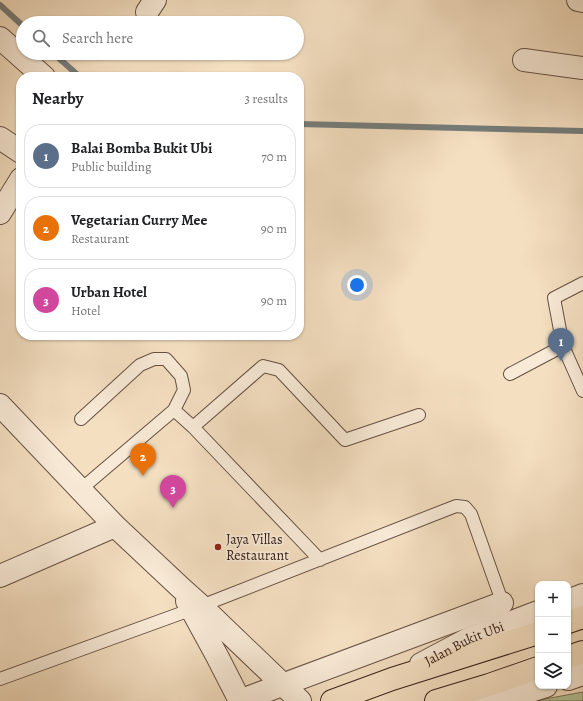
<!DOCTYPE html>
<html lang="en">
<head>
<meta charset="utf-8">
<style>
  :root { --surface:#fff; --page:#f6f6f6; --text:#202124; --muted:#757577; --line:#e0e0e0; --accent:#d93025 }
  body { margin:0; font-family:Alegreya,serif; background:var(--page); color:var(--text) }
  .controls { position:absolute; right:12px; bottom:12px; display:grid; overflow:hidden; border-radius:8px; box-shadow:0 1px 3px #0004 }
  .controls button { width:36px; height:36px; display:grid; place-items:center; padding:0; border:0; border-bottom:1px solid var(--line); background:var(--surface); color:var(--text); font:20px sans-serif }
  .you { position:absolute; left:357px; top:285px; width:14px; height:14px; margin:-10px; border:3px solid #fff; border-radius:50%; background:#1a73e8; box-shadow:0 0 0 6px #1a73e833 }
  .badge { display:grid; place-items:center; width:26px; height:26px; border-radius:50%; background:var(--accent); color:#fff; font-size:13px; font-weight:700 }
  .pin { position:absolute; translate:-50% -33px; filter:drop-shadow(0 1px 2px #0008) }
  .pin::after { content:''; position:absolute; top:21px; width:14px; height:12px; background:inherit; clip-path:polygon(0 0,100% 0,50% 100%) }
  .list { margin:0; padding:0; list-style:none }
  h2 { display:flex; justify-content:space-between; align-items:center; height:52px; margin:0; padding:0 16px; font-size:17px }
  h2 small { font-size:13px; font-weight:400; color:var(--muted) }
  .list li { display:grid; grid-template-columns:26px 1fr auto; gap:12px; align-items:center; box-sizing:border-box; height:64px; margin:0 8px 8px; padding:0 8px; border:1px solid var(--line); border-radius:16px }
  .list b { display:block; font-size:15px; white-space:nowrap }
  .list p { margin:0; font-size:13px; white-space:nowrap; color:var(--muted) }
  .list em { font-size:13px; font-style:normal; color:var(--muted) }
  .icon { flex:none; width:22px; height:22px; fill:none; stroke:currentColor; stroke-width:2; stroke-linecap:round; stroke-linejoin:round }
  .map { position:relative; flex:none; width:583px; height:701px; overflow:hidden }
  .search { position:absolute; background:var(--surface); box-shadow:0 1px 3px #0004; left:16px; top:16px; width:288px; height:44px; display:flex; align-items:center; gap:10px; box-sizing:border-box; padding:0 14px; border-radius:22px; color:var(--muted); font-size:15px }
  .panel { position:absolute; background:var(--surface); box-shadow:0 1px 3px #0004; left:16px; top:72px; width:288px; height:268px; border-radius:16px }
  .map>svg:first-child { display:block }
  .green { fill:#b5c398; stroke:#767258 }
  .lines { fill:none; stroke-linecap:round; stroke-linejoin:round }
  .stream { stroke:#757d7b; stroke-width:6 }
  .service-casing { stroke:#665043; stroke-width:14 }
  .minor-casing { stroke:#665043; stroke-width:24 }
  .tertiary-casing { stroke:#665043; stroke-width:24 }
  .primary-casing { stroke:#372119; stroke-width:24 }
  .service { stroke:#f8ead7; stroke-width:12 }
  .minor { stroke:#f8ead7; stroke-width:22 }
  .tertiary { stroke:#f8ead7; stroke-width:22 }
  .primary { stroke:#f4dfc1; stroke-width:22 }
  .poi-dot { fill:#8f2418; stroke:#f8ead7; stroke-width:1.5 }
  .labels { text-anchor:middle; stroke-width:3.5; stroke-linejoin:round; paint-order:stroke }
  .poi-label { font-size:14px; fill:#372119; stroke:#f8ead7; text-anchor:start }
  .street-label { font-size:14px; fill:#372119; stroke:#f8ead7 }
</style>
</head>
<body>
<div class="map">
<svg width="583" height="701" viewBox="0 0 583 701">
  <rect width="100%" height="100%" fill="#f4dfc1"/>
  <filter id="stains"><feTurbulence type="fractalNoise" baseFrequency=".005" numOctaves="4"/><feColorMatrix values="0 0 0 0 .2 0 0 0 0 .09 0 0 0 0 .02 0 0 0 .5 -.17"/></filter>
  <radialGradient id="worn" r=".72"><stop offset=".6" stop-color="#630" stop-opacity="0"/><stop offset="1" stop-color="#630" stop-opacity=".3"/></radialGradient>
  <path class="green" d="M583 692V701H534Z"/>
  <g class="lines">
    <path class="stream" d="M0 5 23 26
      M53 53 80 77
      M299 124 583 131"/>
    <defs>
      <path id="service" d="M583 283 554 298 563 346 583 391
        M510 374 563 346
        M81 419 140 365 154 359H166L181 376 184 390 174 410
        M193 427 263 366 279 370 345 440 419 415
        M80 490 174 410 193 427 320 560
        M0 679 201 606 456 506 465 507 471 514 504 607"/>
      <path id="minor" d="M578 0 583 1
        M147 12 155 0
        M0 38 44 77
        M524 60 583 68
        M0 138 21 152
        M0 213 21 179
        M0 405 115 526 180 587 201 606 300 701
        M0 576 115 526
        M187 601 217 656 240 701
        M239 701 502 603"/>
      <g id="tertiary">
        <path d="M568 601 583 595"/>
        <path id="s1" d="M421 664 470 638 538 612"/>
        <path d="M568 679 583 674"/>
        <path d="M446 699 480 701"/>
        <path d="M499 701 546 686"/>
      </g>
      <path id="primary" d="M568 622 583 617
        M568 657 583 652
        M332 701 392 679 538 633
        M436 701 489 685 538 668"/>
    </defs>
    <use href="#service" class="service-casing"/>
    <use href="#minor" class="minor-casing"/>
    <use href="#tertiary" class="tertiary-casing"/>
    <use href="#primary" class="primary-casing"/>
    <use href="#service" class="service"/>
    <use href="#minor" class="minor"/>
    <use href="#tertiary" class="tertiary"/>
    <use href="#primary" class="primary"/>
  </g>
  <circle class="poi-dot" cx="218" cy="547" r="4"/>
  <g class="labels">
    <g class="poi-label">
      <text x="226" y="544">Jaya Villas<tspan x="226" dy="16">Restaurant</tspan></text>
    </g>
    <g class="street-label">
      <text dy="5" stroke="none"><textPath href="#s1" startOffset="48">Jalan Bukit Ubi</textPath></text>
    </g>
  </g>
  <rect width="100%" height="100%" filter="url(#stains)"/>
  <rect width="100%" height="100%" fill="url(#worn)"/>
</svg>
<div class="controls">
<button>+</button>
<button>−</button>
<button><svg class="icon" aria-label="layers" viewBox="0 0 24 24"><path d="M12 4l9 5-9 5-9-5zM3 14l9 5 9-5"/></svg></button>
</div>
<div class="you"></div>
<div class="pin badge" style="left:561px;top:361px;background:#5c6f8a">1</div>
<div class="pin badge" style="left:143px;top:476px;background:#e8710a">2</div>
<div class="pin badge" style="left:173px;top:508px;background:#d1479c">3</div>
<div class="search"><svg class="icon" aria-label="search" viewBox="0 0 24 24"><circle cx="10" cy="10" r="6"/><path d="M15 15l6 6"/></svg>Search here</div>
<section class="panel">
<h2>Nearby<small>3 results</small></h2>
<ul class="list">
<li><span class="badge" style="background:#5c6f8a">1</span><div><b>Balai Bomba Bukit Ubi</b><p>Public building</p></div><em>70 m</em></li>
<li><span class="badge" style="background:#e8710a">2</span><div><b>Vegetarian Curry Mee</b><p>Restaurant</p></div><em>90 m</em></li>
<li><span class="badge" style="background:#d1479c">3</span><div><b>Urban Hotel</b><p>Hotel</p></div><em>90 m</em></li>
</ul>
</section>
</div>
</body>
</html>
